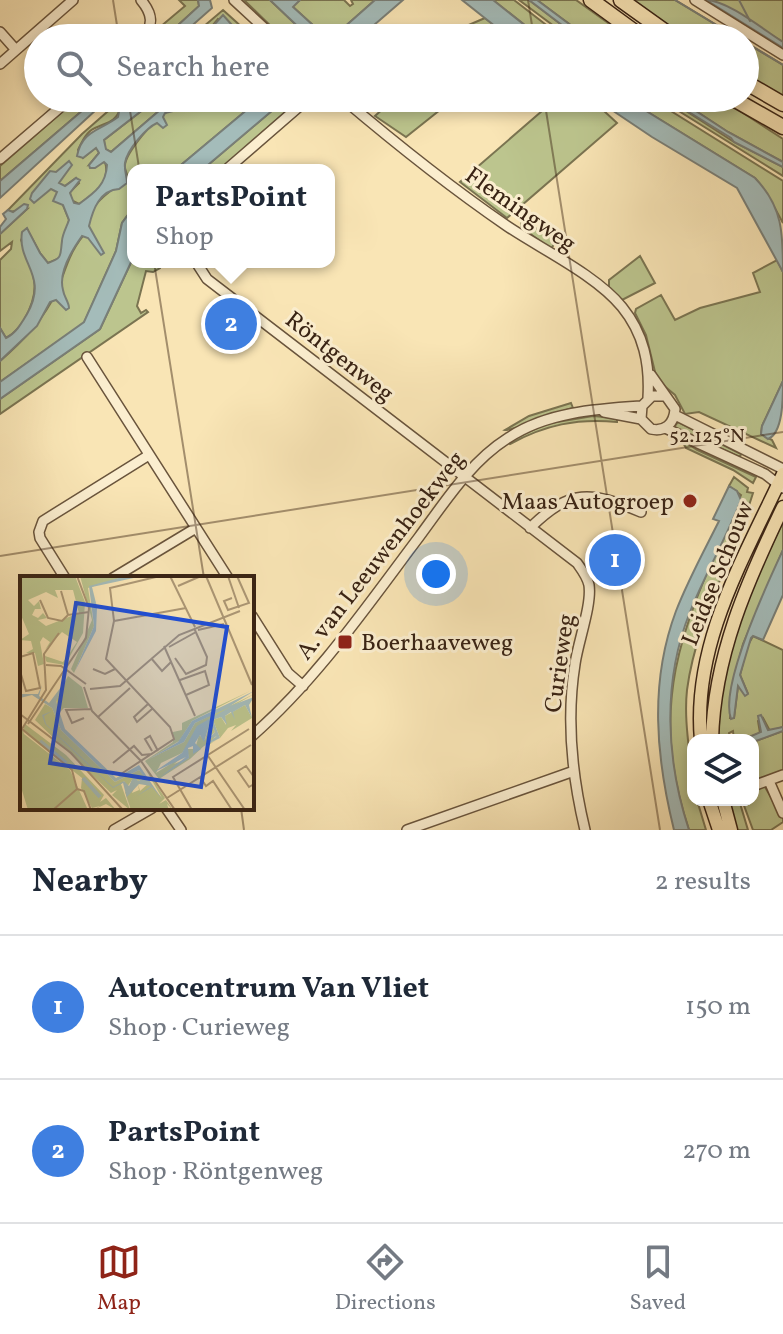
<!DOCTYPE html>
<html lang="en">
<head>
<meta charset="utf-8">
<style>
  :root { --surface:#fff; --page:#f2f2f3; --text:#1f2937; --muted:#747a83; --line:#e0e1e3; --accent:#8f2418 }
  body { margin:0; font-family:Vollkorn,serif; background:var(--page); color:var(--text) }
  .controls { position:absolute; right:24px; bottom:24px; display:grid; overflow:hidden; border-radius:16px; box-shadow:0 4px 12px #0003 }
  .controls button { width:72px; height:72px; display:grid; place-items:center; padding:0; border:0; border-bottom:2px solid var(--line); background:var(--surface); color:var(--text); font:40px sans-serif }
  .you { position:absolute; left:436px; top:574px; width:28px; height:28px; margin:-20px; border:6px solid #fff; border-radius:50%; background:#1a73e8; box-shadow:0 0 0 12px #1a73e833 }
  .badge { display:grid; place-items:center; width:52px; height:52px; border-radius:50%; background:var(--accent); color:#fff; font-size:26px; font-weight:700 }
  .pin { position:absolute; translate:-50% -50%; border:4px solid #fff; box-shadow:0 2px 8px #0006 }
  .popup { position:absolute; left:127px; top:164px; width:208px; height:104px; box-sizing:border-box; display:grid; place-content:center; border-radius:16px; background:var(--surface); filter:drop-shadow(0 2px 6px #0005); font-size:26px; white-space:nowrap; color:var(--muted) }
  .popup b { font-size:30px; color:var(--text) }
  .popup::after { content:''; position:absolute; left:50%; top:100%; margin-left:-16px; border:16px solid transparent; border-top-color:var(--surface) }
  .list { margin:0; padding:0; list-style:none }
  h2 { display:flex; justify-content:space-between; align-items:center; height:104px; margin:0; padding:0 32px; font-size:34px }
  h2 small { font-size:26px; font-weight:400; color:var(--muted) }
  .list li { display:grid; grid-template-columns:52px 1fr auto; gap:24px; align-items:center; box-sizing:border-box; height:144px; padding:0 32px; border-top:2px solid var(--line) }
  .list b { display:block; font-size:30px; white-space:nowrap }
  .list p { margin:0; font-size:26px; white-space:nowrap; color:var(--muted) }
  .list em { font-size:26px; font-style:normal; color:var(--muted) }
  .icon { flex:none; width:44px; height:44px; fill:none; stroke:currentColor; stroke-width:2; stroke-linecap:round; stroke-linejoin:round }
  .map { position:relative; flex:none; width:783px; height:830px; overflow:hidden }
  .search { position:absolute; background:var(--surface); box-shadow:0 4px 12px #0003; left:24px; right:24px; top:24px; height:88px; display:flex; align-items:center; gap:20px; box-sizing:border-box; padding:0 28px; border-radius:44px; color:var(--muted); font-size:30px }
  .sheet { height:392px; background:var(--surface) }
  nav { display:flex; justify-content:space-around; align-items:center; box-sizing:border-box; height:112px; border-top:2px solid var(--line); background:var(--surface); font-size:22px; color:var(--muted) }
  nav a { display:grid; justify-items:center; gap:4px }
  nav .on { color:var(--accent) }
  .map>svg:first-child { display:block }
  .green { fill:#bcc58e; stroke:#7a7451; stroke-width:2 }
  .water { fill:#a4bcba; stroke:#797f78; stroke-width:2 }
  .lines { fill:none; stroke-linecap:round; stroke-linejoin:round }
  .stream { stroke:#797f78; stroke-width:2 }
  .minor-casing { stroke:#69543c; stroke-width:12 }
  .major-casing { stroke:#392314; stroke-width:15 }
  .highway-casing { stroke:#392314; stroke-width:17 }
  .minor { stroke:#fbeecf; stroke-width:9 }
  .major { stroke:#f9e5b5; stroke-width:12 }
  .highway { stroke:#f9e5b5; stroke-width:14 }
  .ticks { fill:none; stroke:#392314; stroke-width:2; stroke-opacity:0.45 }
  .poi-dot { fill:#8f2418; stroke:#fbeecf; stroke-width:3 }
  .labels { text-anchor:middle; stroke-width:6; stroke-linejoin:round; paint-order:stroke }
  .street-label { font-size:24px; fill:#392314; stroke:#fbeecf }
  .poi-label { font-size:24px; fill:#392314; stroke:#fbeecf; text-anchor:end }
  .inset-river { fill:none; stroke:#a4bcba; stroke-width:4 }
  .inset-road { fill:none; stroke:#ac9775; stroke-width:2 }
  .view { fill:#1d4ed8; fill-opacity:0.15; stroke:#1d4ed8; stroke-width:4 }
  .inset-edge { fill:none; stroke:#392314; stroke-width:4 }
  .ticks-label { font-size:20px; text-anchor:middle; fill:#392314; stroke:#fbeecf; stroke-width:6; stroke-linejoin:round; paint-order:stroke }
</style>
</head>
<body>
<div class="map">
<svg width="783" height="830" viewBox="0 0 783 830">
  <rect width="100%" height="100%" fill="#f9e5b5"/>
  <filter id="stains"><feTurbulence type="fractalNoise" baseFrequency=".0025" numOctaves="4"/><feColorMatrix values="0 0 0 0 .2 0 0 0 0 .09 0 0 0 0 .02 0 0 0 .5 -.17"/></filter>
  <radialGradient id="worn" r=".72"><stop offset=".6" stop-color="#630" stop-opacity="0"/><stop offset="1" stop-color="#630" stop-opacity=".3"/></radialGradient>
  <path class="green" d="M179 0H198L199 6 164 38H147L185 6Z
    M244 0H270L310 38H283Z
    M300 0H344L350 6 353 4 351 0H375L332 38H327L292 6Z
    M493 0H514L563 38H541Z
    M519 0H529L579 38H570Z
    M537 0H576L629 38H588Z
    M631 0H675L738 38H687Z
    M711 0H783V42Z
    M223 10 254 38 245 34 242 38H220L232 25 218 19 202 38H190Z
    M485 18 510 38H453L450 33Z
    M745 42 783 65V97L745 75Z
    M78 98H97L0 181V166Z
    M123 98H142L127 111 121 107C116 122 108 122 95 128 86 132 82 142 78 150L83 158 95 148 98 149 99 153 89 165 105 162C111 182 94 194 79 204L71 200 70 192 79 183 76 178 65 186 63 205 69 220 60 258 48 263 40 253 27 229 21 240C33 273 43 287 24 320 19 328 14 334 6 338L0 328V260L11 249 12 242 0 251V234L27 209 10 212 8 210 82 134Z
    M158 98H174L111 152 105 149 104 140Z
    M194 98H261L175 170H133V208L122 223 116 251 84 323 0 382V361C24 340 43 320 57 291 67 267 69 250 89 229 86 203 111 192 128 177 127 174 124 168 125 165 126 153 154 119 165 113 174 108 184 104 194 98Z
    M287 98H301L220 170H202Z
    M395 98H455L406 137 375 116Z
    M557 98H590L617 123 507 218 460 182Z
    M625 98H650L783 181V223L766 192 755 178Z
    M658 98H666L734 142 783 167V176Z
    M676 98H720L783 139V162L728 132Z
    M522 219 556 241 551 249 521 227Z
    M640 256 655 283 622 300 609 287V280Z
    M133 258V262H161L160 268 153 272 146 271 137 306 141 313 146 310 148 312 0 414V399L100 329Z
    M777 260 783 272V381L762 426 761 434 772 440 776 448 699 412 685 414 675 395 657 380 646 335 635 313 636 309 661 295 675 320 700 308 760 292 753 273Z
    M571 403 573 408C561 411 511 431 505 430L529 416Z
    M593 416 617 418V422C577 418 545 425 510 444L508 442 545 424Z
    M678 422 741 454 740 457 673 428Z
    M681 439 697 450 756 477 753 483 733 470 686 448Z
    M734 477 748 488 747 492 753 493C733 559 696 621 687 690 683 727 693 763 693 800H697L706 830H689C644 695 688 616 741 495L729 486Z
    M783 521V550L743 644 734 678 730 718H734L738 686 748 694 740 675 747 647 753 636 783 650V727L770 731 763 718 758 721 760 733 742 740H734L733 731 729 733 730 740H717L722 676 749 594Z
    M783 731V773L753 784V742Z
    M762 786 765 787 783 818V822L771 830H753L742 800H753V789Z
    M731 800H739L748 830H734L729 806Z"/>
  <path class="water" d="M198 0H210L212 8 178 38H164L199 6Z
    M270 0H300L293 7 327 38H310Z
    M375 0H403L359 38H332Z
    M462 0H493L541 38H510Z
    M529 0H537L588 38H579Z
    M706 0C727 0 764 30 783 42V48Z
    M223 15 232 25 220 38H202Z
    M97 98H109L0 198V181Z
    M142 98H158L104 140 106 149 111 152 174 98H194L173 111 165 113 163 117 167 125 163 128 157 123C146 128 127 150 125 163 124 170 127 176 127 183L119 189C100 190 93 209 89 226L104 253 101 255 88 238 82 236C72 250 58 272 63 290 64 297 69 302 69 308L66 310 56 300 50 302 37 326 0 361V328L6 338C16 333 21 324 27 314 49 275 17 264 22 232L27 228 40 253 48 263C63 258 60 255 62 241 62 235 67 226 69 220L63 205 53 201 57 192 51 189 34 203 30 199 32 193 50 171 56 172 69 161 72 165 59 183 65 186 76 178 80 180 70 193 74 203 79 204C94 193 106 185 107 165L104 162 95 168H90L89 165 99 153 96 148 83 158 77 156C82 130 100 131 118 117L120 106 127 111Z
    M261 98H287L202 170H175Z
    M594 98H625L755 178C783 207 783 234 783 272L737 188 652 137Z
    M666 98H676L728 132 783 162V167L734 142 731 138Z
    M24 204 28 205 27 209 0 234V227L6 219 3 214 8 210 13 212Z
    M133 208V258L100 329 0 399V382L84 322 116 251 122 223Z
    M783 381C783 399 783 433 768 439L761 434 762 426Z
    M729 486 737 491 741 500C726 539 705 574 690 612 662 682 666 760 689 830H674C656 757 649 683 676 611 688 580 704 551 719 521L713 519Z
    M783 550V595L763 640 753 636 751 638 740 675 748 694 745 696 738 686 734 718 731 719C719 686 767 584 783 550Z
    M761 715 768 730 783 727V731L753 742V740H742L761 732 758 716Z"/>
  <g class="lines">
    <path class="stream" d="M675 0 738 38
      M739 0 750 21
      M745 42 783 65"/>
    <defs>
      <path id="minor" d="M141 0C152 13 155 26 141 38
        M234 0 275 38
        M695 0 783 55
        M0 32 16 50
        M0 64 73 0
        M342 98C395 143 450 187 507 226 541 249 596 275 622 307 644 334 650 364 648 398
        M0 159 71 98
        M226 170 309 98
        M196 262 207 279 577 563C582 570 587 576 589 585 592 605 578 642 575 664 566 720 572 776 585 830
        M87 357 228 578
        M651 375 675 409C674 424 665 432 651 429L641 419 642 406 652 396H665
        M604 412 641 419
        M675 415 783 469
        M665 428 765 474 783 488
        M530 528C571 488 590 491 641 512
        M65 578 40 538 39 532 43 521 149 455
        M113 578 196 528
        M252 616 288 673 303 686
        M252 736C317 679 367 606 419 537 445 502 470 462 508 438 547 412 596 409 642 406
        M769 781 783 813
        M753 786 783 775
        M166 808 181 830
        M114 830 152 808
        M407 830 574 771"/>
      <path id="major" d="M701 740C692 644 744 558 783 474
        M712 740C714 656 747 582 783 507
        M709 800 719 830
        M723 800 731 830"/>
      <path id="highway" d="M591 0 643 38
        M621 0 674 38
        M745 82 783 104
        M732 98 783 127"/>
    </defs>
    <use href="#minor" class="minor-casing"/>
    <use href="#major" class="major-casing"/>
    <use href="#highway" class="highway-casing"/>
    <use href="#minor" class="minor"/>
    <use href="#major" class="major"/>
    <use href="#highway" class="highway"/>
  </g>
  <path class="ticks" d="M113 0 119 38M528 0 534 38M128 98 204 578M544 98 660 830M0 556 783 432M241 808 244 830"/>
  <g class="poi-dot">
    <circle cx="690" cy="501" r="8"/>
    <rect x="337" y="634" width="16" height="16" rx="4"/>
  </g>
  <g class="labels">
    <g class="street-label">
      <text transform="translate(521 209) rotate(35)" y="8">Flemingweg</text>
      <text transform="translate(340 356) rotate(38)" y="8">Röntgenweg</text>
      <text transform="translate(380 555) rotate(-52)" y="8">A. van Leeuwenhoekweg</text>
      <text transform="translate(717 573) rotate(-68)" y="8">Leidse Schouw</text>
      <text transform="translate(559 663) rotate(-82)" y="8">Curieweg</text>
    </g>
    <g class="poi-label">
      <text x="674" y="509">Maas Autogroep</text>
      <text x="361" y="650" text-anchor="start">Boerhaaveweg</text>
    </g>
  </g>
  <g transform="translate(20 576)">
    <rect width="234" height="234" fill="#f9e5b5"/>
    <path d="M0 0H55L65 26 63 57 45 89 27 86 26 85 25 80 43 86 47 81 57 66 42 56 25 74 30 66 23 61 20 66 24 88 18 90 15 77H6L13 73 11 65 0 64 9 58 0 37ZM35 14H53L59 37 26 50 18 44 27 42 23 37 18 42 12 39 15 33H21L19 25 14 30 8 24 26 16 38 22ZM60 0H106L68 12 74 50 54 97 51 93 72 44ZM48 100 62 111 68 132H44L39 137 36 124ZM230 115 172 145 159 165 129 183 164 166 175 147 234 118 184 147 162 177 141 187 136 197 165 179 154 188 169 182 167 173H175L179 159 185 164 190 146 195 156 187 163 196 159 191 167 198 163 187 170 186 168 170 183 139 203 125 185 153 166V156L162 154V147ZM25 128 32 132 41 154 95 206 119 194 125 201 118 205 114 201 107 211 104 205 101 208 110 234 92 219 97 214 91 217 15 144ZM225 129 232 142 211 155 216 149 208 152 200 162 193 144 201 141 206 149 205 140ZM0 145 4 158 50 194 68 234H8L0 208ZM5 148 46 179 84 219 80 226 86 222 96 234 86 228 73 234 80 230 72 232 61 212 62 202 3 155ZM122 187 145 222 139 228 146 224 153 234 147 228 149 234H111L105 216 115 209 112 217 119 214 118 208 120 215 129 207 142 222Z" fill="#bcc58e" fill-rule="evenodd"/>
    <path d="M106 0H123L72 11 77 31 76 55 55 95 74 50 69 10ZM47 103 36 125 45 153 96 202 119 189 142 223 132 211 117 220 131 210 119 208 107 221 110 234 103 207 93 212 25 148 22 139 32 135 24 140 26 148 93 211 104 205 109 210 114 199 118 205 125 202 119 194 95 206 41 154 32 132 12 119 0 122 1 118H18L22 109 19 120 29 127ZM234 115 210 130 234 121 229 129 232 142 225 129 213 136 215 144 211 136 205 140 207 149 201 141 193 144 200 162 182 171 197 160 186 165 195 156 190 146 184 166 180 159 175 167 181 173 173 178V170L168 172 169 182 139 202 166 181 134 196 162 177 177 150 210 131 175 147 164 166 129 183 158 166 172 145Z" fill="#a4bcba"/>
    <path class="inset-river" d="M20 165 46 187M63 202 80 221"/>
    <path class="inset-road" d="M150 0 175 51M186 0 232 109M208 0 219 32M158 10 181 0M41 15 48 39 69 36M212 22 204 25 208 34 229 27 217 0M20 24 28 42 42 45 48 39M94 45 166 32M178 54 204 48M39 57 24 78 26 114 2 153 52 194 57 213M144 70 175 140M149 71 176 56M0 81 13 77 20 112 6 115 0 95M131 82 142 95 151 86M155 82 166 98 186 89 187 81 174 52M26 89 41 90 66 108M73 93 85 98 95 93M160 104 185 95 189 109 166 119M64 111 72 135 121 185 155 234M70 113 100 110 159 59 220 35M128 128 114 141 117 146 132 133M0 138 51 177 103 234M78 141 110 112M64 142 52 147 46 134 71 133M8 148 66 62 69 32 57 0M132 175 125 163 130 160 138 175M188 180 225 234M93 187 114 170 122 179 132 178M101 198 154 163 150 151 86 83 94 45 90 12 140 0M180 201 186 210 193 205 212 234M234 201 226 190 218 195 229 211 234 208M57 213 64 215 71 234M147 222 231 169M33 234 57 213M172 234 153 201 229 153"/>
    <path class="view" d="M56 27 207 51 181 211 30 187Z"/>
    <rect width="234" height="234" class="inset-edge"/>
  </g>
  <g class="ticks-label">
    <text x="707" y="442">52.125°N</text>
  </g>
  <rect width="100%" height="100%" filter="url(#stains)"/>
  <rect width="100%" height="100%" fill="url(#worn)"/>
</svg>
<div class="controls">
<button><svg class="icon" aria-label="layers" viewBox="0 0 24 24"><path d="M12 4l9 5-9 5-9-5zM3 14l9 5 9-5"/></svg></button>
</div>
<div class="you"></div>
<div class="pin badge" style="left:615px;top:560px;background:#3f7fe0">1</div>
<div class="pin badge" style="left:231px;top:324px;background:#3f7fe0">2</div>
<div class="popup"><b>PartsPoint</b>Shop</div>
<div class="search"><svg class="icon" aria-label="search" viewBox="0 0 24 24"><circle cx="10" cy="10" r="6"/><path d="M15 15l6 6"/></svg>Search here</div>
</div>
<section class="sheet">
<h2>Nearby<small>2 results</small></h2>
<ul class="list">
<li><span class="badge" style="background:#3f7fe0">1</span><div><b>Autocentrum Van Vliet</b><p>Shop · Curieweg</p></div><em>150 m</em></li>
<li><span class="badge" style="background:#3f7fe0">2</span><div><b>PartsPoint</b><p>Shop · Röntgenweg</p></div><em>270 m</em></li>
</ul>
</section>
<nav>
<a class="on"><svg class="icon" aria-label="map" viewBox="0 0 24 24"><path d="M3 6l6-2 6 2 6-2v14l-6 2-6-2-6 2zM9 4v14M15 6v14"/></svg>Map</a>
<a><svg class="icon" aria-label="directions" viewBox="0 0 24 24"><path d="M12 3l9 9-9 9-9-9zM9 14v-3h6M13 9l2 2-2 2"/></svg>Directions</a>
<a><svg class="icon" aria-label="saved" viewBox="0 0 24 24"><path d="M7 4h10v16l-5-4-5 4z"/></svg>Saved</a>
</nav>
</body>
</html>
